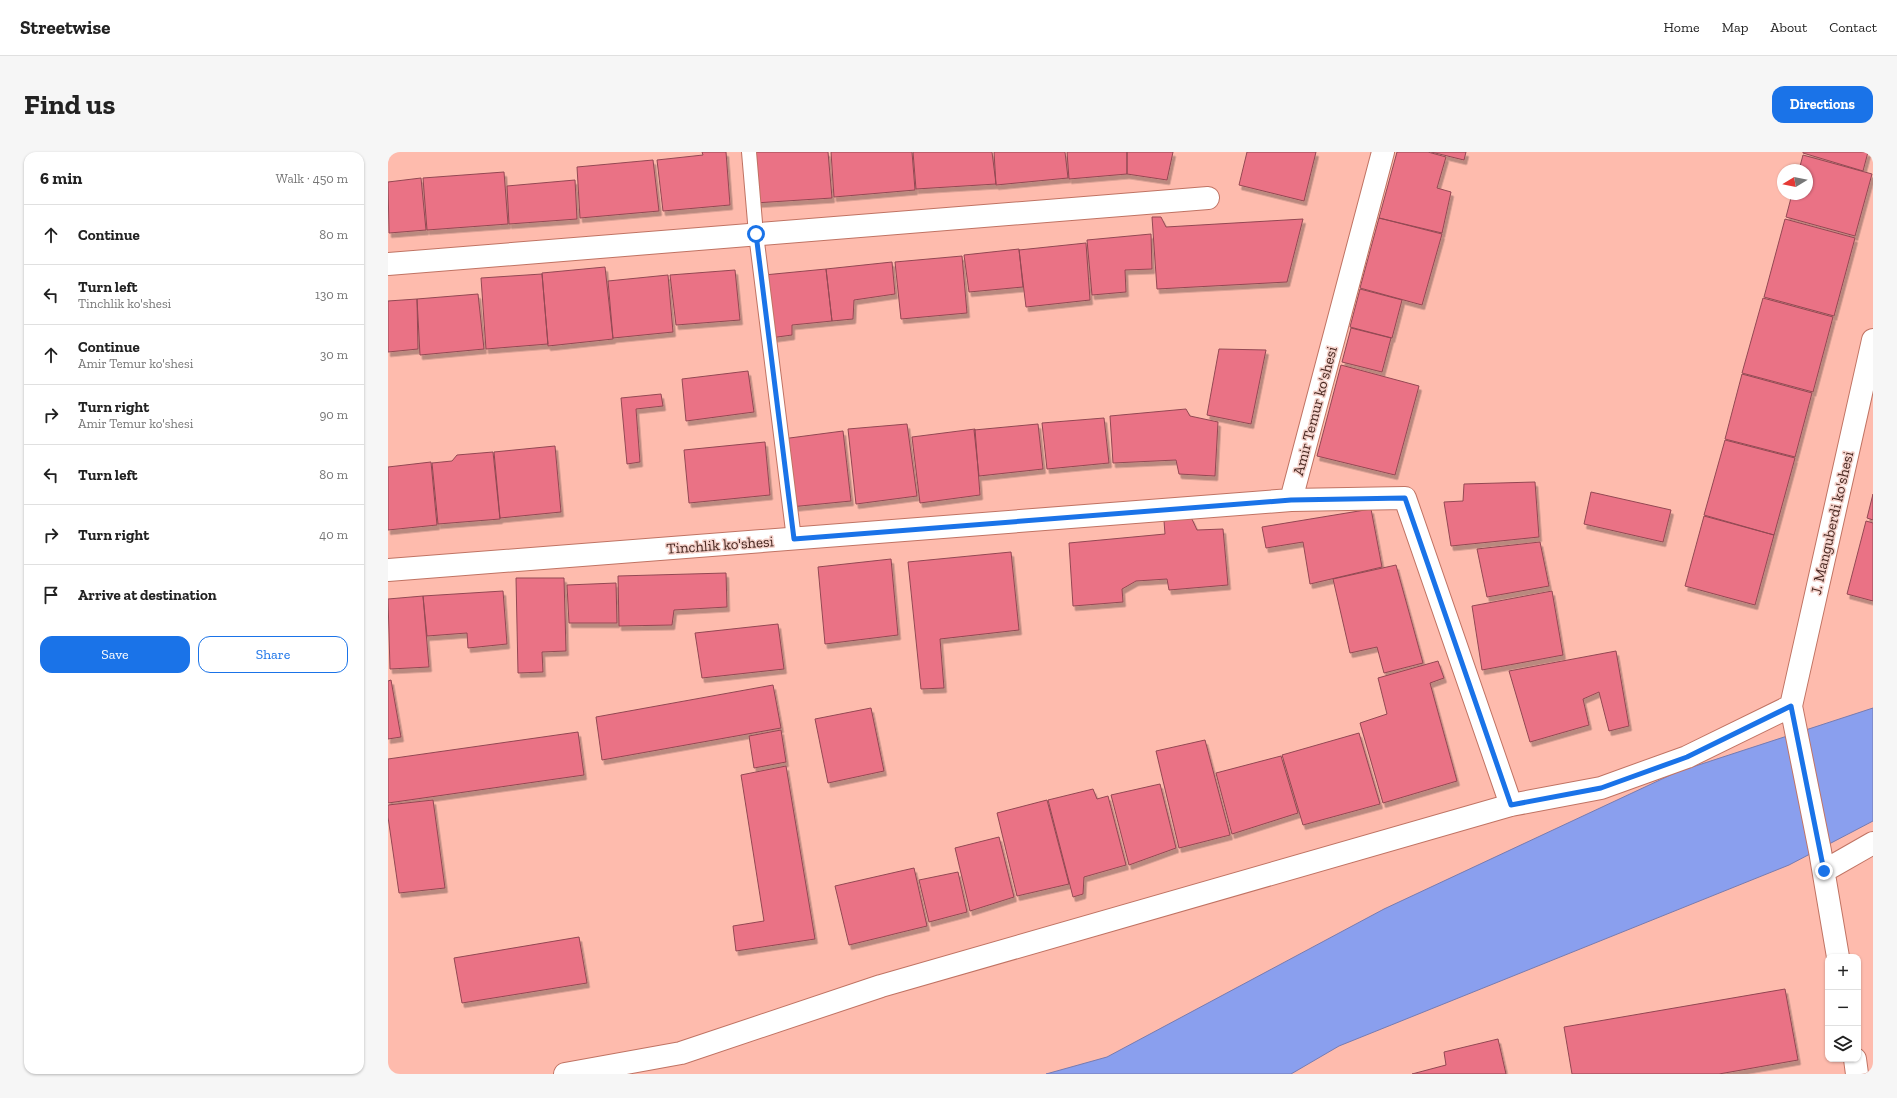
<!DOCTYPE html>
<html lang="en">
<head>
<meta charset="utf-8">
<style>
  :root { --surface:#fff; --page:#f6f6f6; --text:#222; --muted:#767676; --line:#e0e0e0; --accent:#1a73e8 }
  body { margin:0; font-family:"Zilla Slab",serif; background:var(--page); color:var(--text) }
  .controls { position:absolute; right:12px; bottom:12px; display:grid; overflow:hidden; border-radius:8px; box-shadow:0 1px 3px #0004 }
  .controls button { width:36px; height:36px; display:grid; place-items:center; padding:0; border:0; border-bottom:1px solid var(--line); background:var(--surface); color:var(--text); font:20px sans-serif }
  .compass { position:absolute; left:1389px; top:12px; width:36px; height:36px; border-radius:50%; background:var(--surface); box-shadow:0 1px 3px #0004; rotate:260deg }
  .stop { position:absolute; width:12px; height:12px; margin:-9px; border:3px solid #1a73e8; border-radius:50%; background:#fff }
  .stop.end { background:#1a73e8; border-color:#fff; box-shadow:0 1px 4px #0008 }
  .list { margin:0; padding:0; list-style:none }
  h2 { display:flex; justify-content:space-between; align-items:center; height:52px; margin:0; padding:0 16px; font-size:17px }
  h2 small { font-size:13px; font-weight:400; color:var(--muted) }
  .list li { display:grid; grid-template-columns:26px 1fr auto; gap:12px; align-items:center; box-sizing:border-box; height:60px; padding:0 16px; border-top:1px solid var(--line) }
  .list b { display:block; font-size:15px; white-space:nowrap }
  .list p { margin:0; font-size:13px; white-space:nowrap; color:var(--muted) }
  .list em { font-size:13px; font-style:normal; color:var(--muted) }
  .actions { display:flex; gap:8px; padding:12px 16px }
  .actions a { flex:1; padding:9px 0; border:1px solid var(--accent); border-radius:12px; text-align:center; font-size:14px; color:var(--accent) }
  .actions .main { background:var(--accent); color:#fff }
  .icon { flex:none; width:22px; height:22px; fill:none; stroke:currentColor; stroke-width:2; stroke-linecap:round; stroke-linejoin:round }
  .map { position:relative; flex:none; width:1485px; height:922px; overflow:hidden; border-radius:12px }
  header { display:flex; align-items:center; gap:24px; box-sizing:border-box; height:56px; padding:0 20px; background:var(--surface); border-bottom:1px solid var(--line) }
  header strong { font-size:19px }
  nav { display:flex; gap:22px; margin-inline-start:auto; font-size:14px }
  .intro { display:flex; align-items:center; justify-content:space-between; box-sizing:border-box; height:96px; padding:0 24px }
  h1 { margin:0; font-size:28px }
  .button { padding:10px 18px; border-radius:12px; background:var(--accent); color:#fff; font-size:14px; font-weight:700 }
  main { display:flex; gap:24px; padding:0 24px }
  aside { flex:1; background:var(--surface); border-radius:12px; box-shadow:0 1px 3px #0004 }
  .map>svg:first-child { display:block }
  .water { fill:#8a9fee; stroke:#767bb0 }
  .building { fill:#ea7285; stroke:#934853; filter:url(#shadow) }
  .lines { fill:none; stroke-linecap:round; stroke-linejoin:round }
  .lane-casing { stroke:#c07363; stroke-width:16 }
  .street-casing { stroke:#c07363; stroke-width:24 }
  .lane { stroke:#fff; stroke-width:14 }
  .street { stroke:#fff; stroke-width:22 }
  .route { stroke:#1a73e8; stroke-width:5 }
  .labels { text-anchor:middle; stroke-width:3; stroke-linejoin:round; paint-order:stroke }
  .street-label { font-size:15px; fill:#472720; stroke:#f4d1ca }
</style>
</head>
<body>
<header>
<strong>Streetwise</strong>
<nav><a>Home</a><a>Map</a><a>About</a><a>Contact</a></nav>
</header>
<div class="intro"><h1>Find us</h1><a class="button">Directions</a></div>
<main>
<aside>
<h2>6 min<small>Walk · 450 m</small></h2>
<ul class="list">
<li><svg class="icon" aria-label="ahead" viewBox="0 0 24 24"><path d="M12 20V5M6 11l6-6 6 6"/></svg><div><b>Continue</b></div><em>80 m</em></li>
<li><svg class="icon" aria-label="left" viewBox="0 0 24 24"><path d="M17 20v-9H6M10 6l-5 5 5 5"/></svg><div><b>Turn left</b><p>Tinchlik ko'shesi</p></div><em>130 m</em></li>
<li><svg class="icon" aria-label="ahead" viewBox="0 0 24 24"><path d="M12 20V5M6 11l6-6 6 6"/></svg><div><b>Continue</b><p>Amir Temur ko'shesi</p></div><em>30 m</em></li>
<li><svg class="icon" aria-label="right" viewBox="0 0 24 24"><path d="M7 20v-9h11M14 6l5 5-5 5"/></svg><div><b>Turn right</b><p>Amir Temur ko'shesi</p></div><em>90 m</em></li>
<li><svg class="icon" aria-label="left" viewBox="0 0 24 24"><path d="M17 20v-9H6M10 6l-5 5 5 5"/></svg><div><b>Turn left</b></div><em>80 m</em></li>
<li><svg class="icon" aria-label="right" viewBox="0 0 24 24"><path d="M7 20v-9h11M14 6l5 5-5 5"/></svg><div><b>Turn right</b></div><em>40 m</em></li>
<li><svg class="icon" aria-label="arrive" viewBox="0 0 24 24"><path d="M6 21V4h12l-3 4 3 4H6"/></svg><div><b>Arrive at destination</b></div></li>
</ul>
<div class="actions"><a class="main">Save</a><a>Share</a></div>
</aside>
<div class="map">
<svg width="1485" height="922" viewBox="0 0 1485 922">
  <defs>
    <filter id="shadow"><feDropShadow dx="2.5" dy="4.5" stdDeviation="0" flood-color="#0004"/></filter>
  </defs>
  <rect width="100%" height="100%" fill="#febbad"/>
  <path class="water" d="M1485 556V669L1401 713 951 894 903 922H658L719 905 996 757 1289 620Z"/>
  <path class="building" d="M314 0H338L342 53 275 59 269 8 315 3Z
    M364 0H440L444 46 367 51Z
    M443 0H524L527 38 446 45Z
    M525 0H604L608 32 528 37Z
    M606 0H677L680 26 608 33Z
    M679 0H739V22L681 27Z
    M739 0H785L779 28 739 22Z
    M859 0H928L916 49 851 33Z
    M1009 0H1040L1058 5 1049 36 1063 40 1054 81 991 66Z
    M1043 0H1078L1076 8Z
    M1415 0H1480L1475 19 1415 1Z
    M1415 3 1484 22 1467 84 1398 65 1404 42H1419V18H1411Z
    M265 8 271 59 192 66 189 15Z
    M116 20 120 72 39 78 35 26Z
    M33 26 38 78 1 81 0 30Z
    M187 28 189 67 121 72 119 34Z
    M764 65H773L778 75 915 67 899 130 769 137Z
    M991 66 1054 82 1034 153 972 136Z
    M1397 67 1467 86 1446 164 1376 145Z
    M763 82 764 117 737 118 738 140 704 143 699 88Z
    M698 91 702 148 638 155 631 98Z
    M631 97 635 135 581 140 576 103Z
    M574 104 579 161 513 167 507 110Z
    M504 110 507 142 466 148 465 167 444 169 438 117Z
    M217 115 225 187 160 194 154 121Z
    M438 117 444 169 404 173V183L382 186 376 123Z
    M347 118 352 168 288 173 282 123Z
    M154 122 160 192 98 197 93 126Z
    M280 123 285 180 225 186 220 129Z
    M972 137 1014 148 1004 186 962 175Z
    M90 142 96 197 32 203 29 147Z
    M1375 146 1445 165 1425 240 1354 221Z
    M29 147 30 197 0 200V149Z
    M963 176 1003 186 994 220 954 210Z
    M831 197 878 198 863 272 819 263Z
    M953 213 1031 234 1007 323 929 304Z
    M360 219 366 260 298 269 294 227Z
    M1354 222 1424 241 1407 305 1337 287Z
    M273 242 275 254 248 257 252 310 239 312 233 246Z
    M798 257 802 264 830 270 827 324 791 322 788 308 725 311 722 264Z
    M716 266 721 311 659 317 654 271Z
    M519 272 529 344 468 352 460 277Z
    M650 272 655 317 591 324 586 278Z
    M587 277 592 343 532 351 524 285Z
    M455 279 463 349 402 355 394 287Z
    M1337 288 1407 306 1386 383 1316 363Z
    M377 290 382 343 301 351 296 298Z
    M167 294 173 360 112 366 106 300Z
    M105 300 112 367 50 372 44 311 64 309 69 303Z
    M43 310 49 373 0 378V315Z
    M1147 330 1151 385 1063 394 1056 350 1075 349 1076 332Z
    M1203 340 1283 358 1275 390 1196 372Z
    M1485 342V368L1479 366Z
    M983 357 994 415 922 432 915 390 878 396 874 375Z
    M1316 364 1386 383 1367 453 1297 434Z
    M803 365 809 378 835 377 840 433 781 438 779 427 748 429 734 437 735 450 685 454 681 391 777 382 776 369Z
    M1478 369 1485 371V449L1459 442Z
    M1152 390 1161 434 1099 445 1089 397Z
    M623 400 631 478 552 487 556 536 533 537 520 410Z
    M503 407 510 483 437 492 430 415Z
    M1008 413 1035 511 996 521 989 495 962 501 945 427Z
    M338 421 339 455 286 458 284 473 231 474 230 424Z
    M128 426H176L178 499 154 500 155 520 130 521Z
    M228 431 229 471H181L179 433Z
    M115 439 119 492 80 496 79 481 39 484 35 444Z
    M1164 439 1175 503 1094 518 1084 454Z
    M35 444 41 515 2 517 0 447Z
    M390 472 396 517 314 526 307 481Z
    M1228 499 1241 574 1221 579 1211 540 1195 547 1201 573 1142 590 1121 519Z
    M1050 509 1056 526 1042 531 1069 629 995 651 972 571 999 562 990 526Z
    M3 528 13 585 0 587V529Z
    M385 533 393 576 214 608 208 565Z
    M483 556 496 619 440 631 427 567Z
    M393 578 398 610 366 616 361 584Z
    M190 580 196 623 0 651V607Z
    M971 581 992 652 915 673 894 603Z
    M817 588 842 683 791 696 768 599Z
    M893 604 910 661 844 682 828 621Z
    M398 614 427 787 348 799 345 774 376 769 353 623Z
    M772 632 788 696 741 713 723 643Z
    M705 637 709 647 720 644 738 713 696 725 695 742 685 745 660 648Z
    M45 648 57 736 11 741 0 665V653Z
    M659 648 681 732 629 744 609 661Z
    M611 685 626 745 582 759 567 696Z
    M526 716 539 774 461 793 447 734Z
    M570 720 579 760 541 770 531 728Z
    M191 785 199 831 74 851 66 806Z
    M1397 837 1410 908 1331 922H1184L1176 875Z
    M1110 887 1118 922H1024L1058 913 1056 900Z"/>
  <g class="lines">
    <defs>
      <path id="lane" d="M361 0 368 82 406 387"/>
      <path id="street" d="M995 0 903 348 1017 346 1123 653
        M0 112 820 46
        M0 418 903 348
        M1436 719 1485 691
        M1450 805 1432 699 1403 554 1485 188
        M1467 907 1469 922
        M177 922 293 901 493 834 1123 653 1213 636 1299 605 1403 554"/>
    </defs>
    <use href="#lane" class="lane-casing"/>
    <use href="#street" class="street-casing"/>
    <use href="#lane" class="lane"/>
    <use href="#street" class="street"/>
  </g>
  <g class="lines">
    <path class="route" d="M368 82 406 387 903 348 1017 346 1123 653 1213 636 1299 605 1403 554 1436 719"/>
  </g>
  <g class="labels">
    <g class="street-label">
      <text transform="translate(927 259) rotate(-75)" y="5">Amir Temur ko'shesi</text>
      <text transform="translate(1444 371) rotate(-77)" y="5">J. Manguberdi ko'shesi</text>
      <text transform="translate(332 393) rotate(-4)" y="5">Tinchlik ko'shesi</text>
    </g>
  </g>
</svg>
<div class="controls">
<button>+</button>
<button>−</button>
<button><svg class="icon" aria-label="layers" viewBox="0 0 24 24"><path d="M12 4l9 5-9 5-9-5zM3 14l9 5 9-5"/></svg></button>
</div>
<svg class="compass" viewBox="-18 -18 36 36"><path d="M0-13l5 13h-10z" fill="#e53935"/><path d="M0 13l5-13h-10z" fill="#767676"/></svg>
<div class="stop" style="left:368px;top:82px"></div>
<div class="stop end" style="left:1436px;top:719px"></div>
</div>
</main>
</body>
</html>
